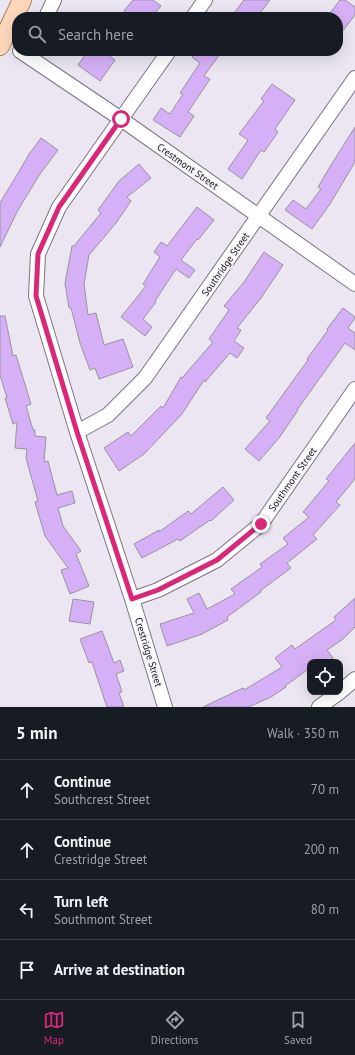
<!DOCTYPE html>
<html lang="en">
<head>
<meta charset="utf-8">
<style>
  :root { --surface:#171b24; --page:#20242c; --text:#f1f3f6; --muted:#9ea1a6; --line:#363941; --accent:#db2777 }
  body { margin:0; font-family:"PT Sans",sans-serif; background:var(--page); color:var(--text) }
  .controls { position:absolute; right:12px; bottom:12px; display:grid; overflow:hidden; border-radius:8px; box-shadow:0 4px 16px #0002 }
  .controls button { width:36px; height:36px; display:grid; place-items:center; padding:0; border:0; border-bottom:1px solid var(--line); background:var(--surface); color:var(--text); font:20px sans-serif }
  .stop { position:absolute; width:12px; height:12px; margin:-9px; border:3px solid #db2777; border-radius:50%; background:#fff }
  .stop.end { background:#db2777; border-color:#fff; box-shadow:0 1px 4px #0008 }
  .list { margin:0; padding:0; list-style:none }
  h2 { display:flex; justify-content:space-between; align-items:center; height:52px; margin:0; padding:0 16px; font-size:17px }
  h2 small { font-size:13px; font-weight:400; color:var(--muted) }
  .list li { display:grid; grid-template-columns:26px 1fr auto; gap:12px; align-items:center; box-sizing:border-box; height:60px; padding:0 16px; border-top:1px solid var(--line) }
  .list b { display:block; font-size:15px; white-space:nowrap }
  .list p { margin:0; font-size:13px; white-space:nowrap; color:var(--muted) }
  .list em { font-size:13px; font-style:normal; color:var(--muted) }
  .icon { flex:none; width:22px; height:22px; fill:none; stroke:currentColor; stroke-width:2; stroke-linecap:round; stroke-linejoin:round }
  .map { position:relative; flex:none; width:355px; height:707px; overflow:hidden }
  .search { position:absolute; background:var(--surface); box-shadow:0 4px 16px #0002; left:12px; right:12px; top:12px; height:44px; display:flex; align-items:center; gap:10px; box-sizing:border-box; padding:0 14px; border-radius:16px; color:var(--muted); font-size:15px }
  .sheet { height:292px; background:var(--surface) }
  nav { display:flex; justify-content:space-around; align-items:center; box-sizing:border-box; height:56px; border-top:1px solid var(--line); background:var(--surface); font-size:11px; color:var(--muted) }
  nav a { display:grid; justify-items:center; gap:2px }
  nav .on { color:var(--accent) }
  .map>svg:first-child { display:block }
  .building { fill:#d6b0f7; stroke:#99939e }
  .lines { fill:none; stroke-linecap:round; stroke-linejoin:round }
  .minor-casing { stroke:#7a7580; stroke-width:16 }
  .major-casing { stroke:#ac8264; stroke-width:20 }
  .minor { stroke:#fff; stroke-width:14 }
  .major { stroke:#fed8bb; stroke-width:18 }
  .route { stroke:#db2777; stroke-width:5 }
  .labels { text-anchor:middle; stroke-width:3.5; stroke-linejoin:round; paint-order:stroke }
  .street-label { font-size:10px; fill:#151317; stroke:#f8f4fd }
</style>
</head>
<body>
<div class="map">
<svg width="355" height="707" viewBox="0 0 355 707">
  <rect width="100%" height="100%" fill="#ebe6f2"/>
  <path class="building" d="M133 0H153L161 6 152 17H132L124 11Z
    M244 0H270L257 17H231Z
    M340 0H345L355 7V15L338 37V17H327Z
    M88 51H103L115 60 100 81 78 65Z
    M196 51H222L204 76 210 79 188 112 194 116 180 137 153 120 161 108 170 114 183 94 180 93 200 63 192 57Z
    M272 84 295 100 275 129 278 132 264 152 261 150 242 179 228 169 248 140 239 134 264 101 261 99Z
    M355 127V162L330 204 312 229 285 210 293 200 306 209 321 189 318 187 331 165Z
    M41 138 58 150 40 174 18 210 0 247V203L27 158V157Z
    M139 164 151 178 127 197 131 201 116 223 89 255 84 284 88 315 96 313 104 345 123 339 133 367 99 379 95 368 90 370 80 343 71 308H69L65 283 72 246H74L101 213 98 210 119 181Z
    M197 207 214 220 198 240 197 239 181 260 195 270 189 278 176 269 155 301 156 302 143 319 152 327 145 336 121 317 146 286 143 284 160 257 154 252 161 242 167 246Z
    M264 252 283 265 261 298 237 328 241 330 234 341 244 348 237 358 230 353 205 382 204 380 182 414 144 454 119 471 104 448 128 432 131 436 161 406 163 408 181 377 182 378 213 342 209 339 229 310 224 306 244 282Z
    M343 308 355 317V318L348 328 355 333V350L345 343 297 410H298L279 438 259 461 245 449 270 421 266 418 308 360 307 359 328 330 327 329Z
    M0 316H5L13 356 16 355 31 404 26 406 33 430H35V436L46 437 44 462 48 461 57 495 72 491 75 503 58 508 63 526 81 551 76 554 89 586 70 594 61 570 68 568 45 536 35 502 38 501 26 458 27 449 15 448 17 422 13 424 5 398H7L0 375Z
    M355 443V479L336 502 340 505 313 535 317 539 287 563 291 568 260 591 261 592 227 617 228 620 202 634 167 646 160 624 194 613 187 599 199 593 207 609 235 594 231 589 262 567 260 564 288 544 283 538 309 517 303 512 329 481 326 479Z
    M223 487 234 500 211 521 210 520 180 541 178 539 142 558 134 544 159 530V532L188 511 191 514Z
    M355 598V627L343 639 327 650 333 658 327 662H310V668L285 686 286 687 271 697 249 707H203L243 688 244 690 282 667 275 658 292 645 295 649 336 620 334 617Z
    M73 599 94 602 90 624 69 621Z
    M102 631 114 663 120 660 124 671 116 674 122 692 119 693 124 707H107L92 662 89 663 80 639Z"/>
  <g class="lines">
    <defs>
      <path id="minor" d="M46 17 54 0
        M193 17 205 0
        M20 51 121 119 355 284
        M77 432 108 415 145 378 355 78
        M132 599 158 590 217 560 261 524 355 389
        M165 707 132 599 77 432 36 296 38 254 59 207 169 51
        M319 707 340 692 355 679"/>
      <path id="major" d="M0 46 22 0"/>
    </defs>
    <use href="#minor" class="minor-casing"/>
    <use href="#major" class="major-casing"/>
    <use href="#minor" class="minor"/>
    <use href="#major" class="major"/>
  </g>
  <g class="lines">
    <path class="route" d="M121 119 59 207 38 254 36 296 77 432 132 599 158 590 217 560 261 524"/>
  </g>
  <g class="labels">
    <g class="street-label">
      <text transform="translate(188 166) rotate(35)" y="4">Crestmont Street</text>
      <text transform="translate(225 264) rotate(-55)" y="4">Southridge Street</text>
      <text transform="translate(292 479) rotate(-55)" y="4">Southmont Street</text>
      <text transform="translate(149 652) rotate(73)" y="4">Crestridge Street</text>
    </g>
  </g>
</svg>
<div class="controls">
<button><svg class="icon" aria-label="locate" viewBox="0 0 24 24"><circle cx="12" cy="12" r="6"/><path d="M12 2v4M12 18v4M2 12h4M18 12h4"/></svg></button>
</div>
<div class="stop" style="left:121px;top:119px"></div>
<div class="stop end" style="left:261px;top:524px"></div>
<div class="search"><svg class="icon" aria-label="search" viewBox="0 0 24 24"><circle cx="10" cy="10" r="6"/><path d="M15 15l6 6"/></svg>Search here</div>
</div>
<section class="sheet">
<h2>5 min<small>Walk · 350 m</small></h2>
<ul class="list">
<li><svg class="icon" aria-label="ahead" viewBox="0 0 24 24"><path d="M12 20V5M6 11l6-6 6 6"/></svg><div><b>Continue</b><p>Southcrest Street</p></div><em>70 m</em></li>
<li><svg class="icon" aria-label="ahead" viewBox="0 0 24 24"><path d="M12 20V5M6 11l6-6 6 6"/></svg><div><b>Continue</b><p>Crestridge Street</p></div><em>200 m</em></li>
<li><svg class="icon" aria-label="left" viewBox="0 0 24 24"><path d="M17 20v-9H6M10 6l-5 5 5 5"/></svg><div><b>Turn left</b><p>Southmont Street</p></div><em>80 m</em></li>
<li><svg class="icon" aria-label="arrive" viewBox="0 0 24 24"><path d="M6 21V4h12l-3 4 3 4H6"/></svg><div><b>Arrive at destination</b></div></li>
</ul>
</section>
<nav>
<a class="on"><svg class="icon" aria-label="map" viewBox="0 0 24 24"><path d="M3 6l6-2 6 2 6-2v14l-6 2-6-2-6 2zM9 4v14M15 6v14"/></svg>Map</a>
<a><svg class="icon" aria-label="directions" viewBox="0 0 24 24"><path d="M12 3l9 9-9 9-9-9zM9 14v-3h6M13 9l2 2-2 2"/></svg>Directions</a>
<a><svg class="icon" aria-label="saved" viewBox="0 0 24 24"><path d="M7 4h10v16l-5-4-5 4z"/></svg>Saved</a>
</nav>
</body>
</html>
